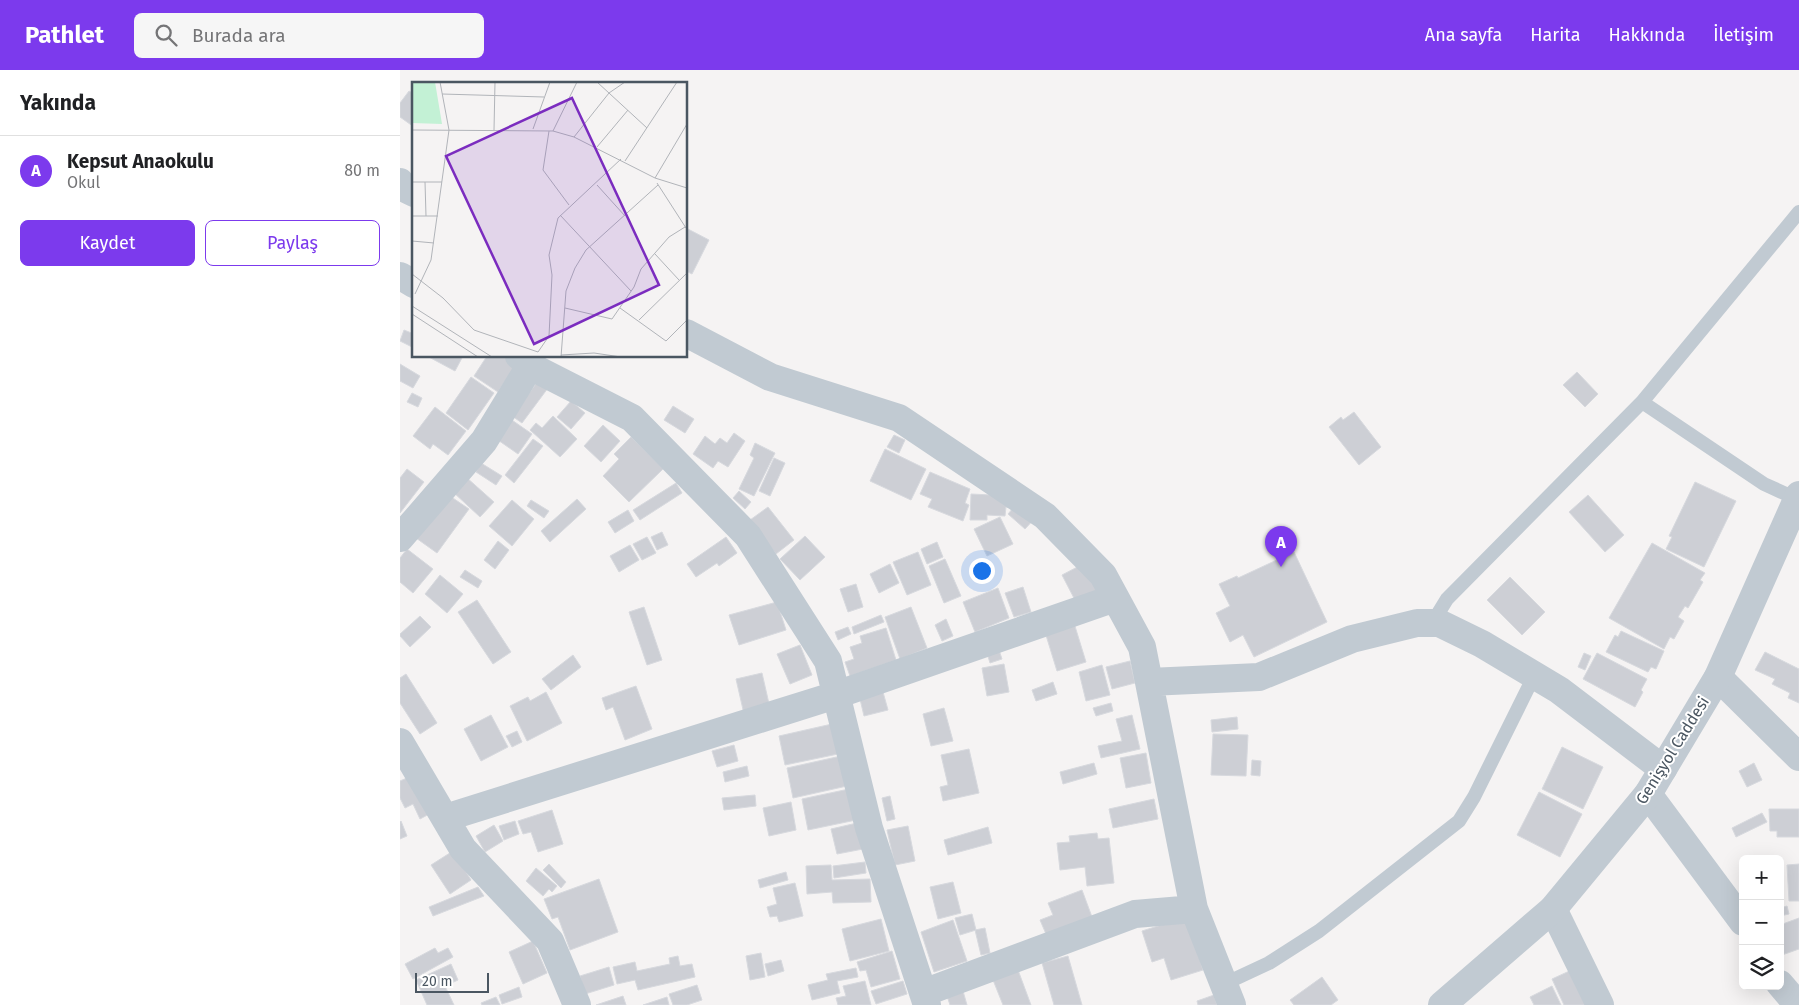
<!DOCTYPE html>
<html lang="tr">
<head>
<meta charset="utf-8">
<style>
  :root { --surface:#fff; --page:#f6f6f6; --text:#202124; --muted:#757577; --line:#e0e0e0; --accent:#7c3aed }
  body { margin:0; font-family:"Fira Sans",sans-serif; background:var(--page); color:var(--text) }
  .controls { position:absolute; right:15px; bottom:15px; display:grid; overflow:hidden; border-radius:8px; box-shadow:0 5px 20px #0002 }
  .controls button { width:45px; height:45px; display:grid; place-items:center; padding:0; border:0; border-bottom:1px solid var(--line); background:var(--surface); color:var(--text); font:25px sans-serif }
  .scale { position:absolute; left:15px; bottom:12px; width:74px; box-sizing:border-box; padding-left:5px; border:2px solid #4a5661; border-top:0; font-size:14px; line-height:18px; white-space:nowrap; color:#4a5661; -webkit-text-stroke:4px #fff; paint-order:stroke }
  .you { position:absolute; left:581px; top:500px; width:18px; height:18px; margin:-12px; border:4px solid #fff; border-radius:50%; background:#1a73e8; box-shadow:0 0 0 8px #1a73e833 }
  .badge { display:grid; place-items:center; width:32px; height:32px; border-radius:50%; background:var(--accent); color:#fff; font-size:16px; font-weight:700 }
  .pin { position:absolute; translate:-50% -41px; filter:drop-shadow(0 1px 2px #0008) }
  .pin::after { content:''; position:absolute; top:26px; width:18px; height:15px; background:inherit; clip-path:polygon(0 0,100% 0,50% 100%) }
  .list { margin:0; padding:0; list-style:none }
  h2 { display:flex; justify-content:space-between; align-items:center; height:65px; margin:0; padding:0 20px; font-size:21px }
  h2 small { font-size:16px; font-weight:400; color:var(--muted) }
  .list li { display:grid; grid-template-columns:32px 1fr auto; gap:15px; align-items:center; box-sizing:border-box; height:70px; padding:0 20px; border-top:1px solid var(--line) }
  .list b { display:block; font-size:19px; white-space:nowrap }
  .list p { margin:0; font-size:16px; white-space:nowrap; color:var(--muted) }
  .list em { font-size:16px; font-style:normal; color:var(--muted) }
  .actions { display:flex; gap:10px; padding:15px 20px }
  .actions a { flex:1; padding:11px 0; border:1px solid var(--accent); border-radius:8px; text-align:center; font-size:18px; color:var(--accent) }
  .actions .main { background:var(--accent); color:#fff }
  .icon { flex:none; width:28px; height:28px; fill:none; stroke:currentColor; stroke-width:2; stroke-linecap:round; stroke-linejoin:round }
  .map { position:relative; flex:none; width:1399px; height:935px; overflow:hidden }
  header { display:flex; align-items:center; gap:30px; box-sizing:border-box; height:70px; padding:0 25px; background:var(--accent); color:#fff }
  header strong { font-size:24px }
  nav { display:flex; gap:28px; margin-inline-start:auto; font-size:18px }
  .search { width:350px; height:45px; background:var(--page); display:flex; align-items:center; gap:12px; box-sizing:border-box; padding:0 18px; border-radius:8px; color:var(--muted); font-size:19px }
  main { display:flex }
  aside { flex:1; background:var(--surface) }
  .map>svg:first-child { display:block }
  .building { fill:#cdcfd5; stroke:#d7d9de }
  .lines { fill:none; stroke-linecap:round; stroke-linejoin:round }
  .service { stroke:#c1cad2; stroke-width:14 }
  .minor { stroke:#c1cad2; stroke-width:28 }
  .tertiary { stroke:#c1cad2; stroke-width:28 }
  .labels { text-anchor:middle; stroke-width:4; stroke-linejoin:round; paint-order:stroke }
  .street-label { font-size:16px; fill:#4a5661; stroke:#fff }
  .inset-road { fill:none; stroke:#b1b4b9; stroke-width:1 }
  .view { fill:#7b2cbf; fill-opacity:0.15; stroke:#7b2cbf; stroke-width:2.5 }
  .inset-edge { fill:none; stroke:#4a5661; stroke-width:2.5 }
</style>
</head>
<body>
<header>
<strong>Pathlet</strong>
<div class="search"><svg class="icon" aria-label="search" viewBox="0 0 24 24"><circle cx="10" cy="10" r="6"/><path d="M15 15l6 6"/></svg>Burada ara</div>
<nav><a>Ana sayfa</a><a>Harita</a><a>Hakkında</a><a>İletişim</a></nav>
</header>
<main>
<aside>
<h2>Yakında<small></small></h2>
<ul class="list">
<li><span class="badge">A</span><div><b>Kepsut Anaokulu</b><p>Okul</p></div><em>80 m</em></li>
</ul>
<div class="actions"><a class="main">Kaydet</a><a>Paylaş</a></div>
</aside>
<div class="map">
<svg width="1399" height="935" viewBox="0 0 1399 935">
  <rect width="100%" height="100%" fill="#f5f3f3"/>
  <path class="building" d="M9 21 14 24V57L0 47V33Z
    M286 158 309 170 292 204 286 201Z
    M4 260 14 264V278L0 271Z
    M27 286H63L55 301Z
    M87 286H110L118 292 98 322 74 306Z
    M0 294 20 306 13 318 0 311Z
    M1177 302 1198 324 1185 337 1163 315Z
    M71 307 94 323 68 360 46 343Z
    M138 311 148 318 122 353 112 346Z
    M12 323 22 328 18 337 7 332Z
    M171 331 185 343 171 359 157 347Z
    M273 336 294 349 285 363 264 350Z
    M35 337 66 361 48 385 33 374 30 379 13 366Z
    M954 342 981 377 959 395 929 357 941 347 943 350Z
    M153 346 177 369 160 387 130 360 136 353 142 358Z
    M109 348 132 364 118 384 95 368Z
    M203 355 220 371 201 392 184 376Z
    M334 363 345 371 328 397 318 391 313 398 293 384 305 366 315 374 320 368 327 373Z
    M494 365 505 370 499 383 487 377Z
    M231 367 263 399 229 432 203 406 219 389 214 384Z
    M133 369 143 376 114 413 105 405Z
    M355 373 375 383 354 426 339 419 354 388 350 385Z
    M485 379 526 399 511 430 470 411Z
    M374 388 385 393 370 426 359 421Z
    M81 393 102 406 96 415 76 402Z
    M7 399 24 412 0 443V408Z
    M530 402 570 419 565 433 569 435 563 451 528 437 532 429 520 424Z
    M66 407 94 432 80 447 53 422Z
    M1295 412 1336 431 1304 497 1266 479 1272 467 1269 466Z
    M276 413 282 423 240 450 233 440Z
    M339 421 351 432 345 439 333 428Z
    M47 424 69 439 37 483 16 468Z
    M571 424 611 426 610 438 606 437 605 446 587 445V450H570Z
    M1188 425 1224 465 1205 482 1169 442Z
    M177 429 186 439 150 472 141 461Z
    M112 430 134 449 112 476 89 456Z
    M131 430 149 441 144 448 127 436Z
    M618 432 636 447 625 459 608 444Z
    M368 437 394 470 376 484 350 450Z
    M228 440 234 451 215 463 208 452Z
    M600 447 613 474 587 486 574 459Z
    M262 462 268 475 257 480 251 467Z
    M405 466 425 487 400 510 380 489Z
    M247 467 256 483 242 490 233 474Z
    M326 467 337 483 319 496 317 493 296 507 287 494Z
    M98 471 109 480 95 499 84 490Z
    M537 472 543 487 527 494 521 479Z
    M1252 473 1305 503 1300 510 1303 512 1288 538 1285 536 1278 547 1284 551 1274 569 1270 567 1264 579 1209 548Z
    M230 475 239 490 219 502 210 486Z
    M7 479 33 499 13 523 0 512V488Z
    M518 482 531 515 507 525 493 492Z
    M894 482 927 552 854 587 843 565 830 572 816 543 830 536 819 514 837 506 838 508Z
    M545 489 561 526 544 533 529 496Z
    M685 493 699 519 676 532 662 505Z
    M490 494 499 513 479 523 470 504Z
    M65 500 82 511 78 518 60 507Z
    M40 505 63 524 47 543 25 524Z
    M1110 507 1145 542 1122 565 1087 530Z
    M456 514 463 537 448 542 440 519Z
    M623 517 631 542 614 547 605 523Z
    M598 518 609 548 575 562 563 532Z
    M77 530 111 582 93 594 58 542Z
    M377 532 386 560 339 575 329 545Z
    M244 537 262 590 247 595 229 542Z
    M511 537 527 578 500 589 485 547Z
    M481 545 484 552 454 564 452 557Z
    M20 546 31 557 10 577 0 566V564Z
    M546 549 553 566 542 571 535 555Z
    M674 553 686 592 657 601 645 562Z
    M448 557 451 564 438 570 435 562Z
    M486 558 496 590 450 606 445 592 454 589 450 577 462 573 460 566Z
    M1221 561 1264 581 1256 599 1251 597 1248 602 1206 582 1215 565 1218 567Z
    M400 575 412 605 390 614 377 584Z
    M599 580 602 589 590 593 587 583Z
    M1365 582 1399 599V633L1388 628 1390 623 1372 614 1375 609 1355 600Z
    M1184 583 1191 586 1185 600 1178 597Z
    M1197 583 1247 609 1241 620 1243 622 1235 637 1183 609Z
    M173 585 181 597 151 620 142 609Z
    M730 591 735 613 712 619 706 597Z
    M604 594 609 622 587 626 582 598Z
    M702 595 710 625 686 631 679 602Z
    M362 603 370 638 344 644 336 609Z
    M6 604 37 653 20 664 0 633V608Z
    M653 612 657 624 636 631 632 620Z
    M236 616 252 659 225 670 213 637 206 640 202 628Z
    M146 622 162 653 127 671 110 636 128 627 130 631Z
    M483 622 488 640 464 646 460 629Z
    M711 633 713 641 696 646 693 638Z
    M544 638 553 671 531 676 523 644Z
    M91 645 108 677 81 691 64 659Z
    M732 645 740 679 701 688 698 676 722 671 716 649Z
    M837 647 838 659 812 662 811 650Z
    M432 654 438 684 385 695 379 666Z
    M117 661 122 672 112 677 106 666Z
    M813 664 848 665 846 706 811 705Z
    M334 675 338 691 317 697 312 681Z
    M1162 677 1203 697 1183 739 1142 719Z
    M569 679 579 723 543 731 540 717 548 715 541 685Z
    M746 683 751 713 726 718 720 688Z
    M441 686 447 716 393 728 387 698Z
    M852 690 861 691 860 706 851 705Z
    M694 693 697 704 663 714 660 702Z
    M1354 693 1362 710 1347 717 1339 701Z
    M347 696 349 706 325 712 323 702Z
    M16 704 33 742 20 749 13 734 5 738 0 728V711Z
    M449 719 456 750 408 760 402 729Z
    M1139 722 1182 744 1160 787 1117 765Z
    M355 725 356 736 324 740 322 728Z
    M490 726 495 749 487 751 482 728Z
    M754 729 758 749 713 758 709 739Z
    M391 732 396 760 369 766 363 738Z
    M1369 739H1399V767H1377V761H1370Z
    M152 740 163 774 138 782 131 762 123 764 118 751Z
    M1362 743 1367 752 1336 767 1332 758Z
    M1 751 7 766 0 769V752Z
    M115 751 119 764 104 770 99 756Z
    M457 753 463 779 437 784 431 759Z
    M94 755 103 771 85 782 76 766Z
    M508 756 515 791 495 795 487 760Z
    M588 757 592 773 548 785 544 770Z
    M697 763 698 769 709 768 714 813 687 816 685 797 660 800 657 773 670 772 669 766Z
    M53 781 71 810 50 824 31 795Z
    M465 792 466 803 434 808 433 796Z
    M149 794 166 812 161 818 143 800Z
    M1399 794V831H1389L1387 795Z
    M431 795 432 810 470 809 471 832 433 833 432 822 407 824 406 796Z
    M136 798 157 816 152 822 149 819 143 826 126 811Z
    M386 802 388 810 360 818 358 810Z
    M199 809 218 862 170 880 158 847 152 849 144 829Z
    M553 812 561 843 538 849 530 817Z
    M395 813 403 846 379 852 377 846 370 847 367 837 377 834 373 818Z
    M78 817 84 826 33 846 29 837Z
    M682 820 692 847 646 864 640 850 653 845 648 833Z
    M1387 836 1389 844 1380 846V838Z
    M572 844 576 860 560 865 555 848Z
    M787 847 803 900 771 910 764 888 752 892 742 861Z
    M1399 848V879L1382 885 1380 880V855Z
    M481 849 489 881 450 891 442 859Z
    M553 850 567 891 534 902 521 862Z
    M585 858 590 883 581 885 575 860Z
    M133 871 147 903 123 914 109 882Z
    M35 878 38 883 48 878 53 887 13 909 5 894Z
    M492 881 500 909 471 917 466 900 460 901 457 892Z
    M361 883 365 907 350 910 346 886Z
    M278 886 280 896 292 894 295 907 238 920 235 910 217 914 213 897 235 892 237 901 270 894 269 888Z
    M668 886 682 935H654L642 893Z
    M381 890 384 901 368 906 365 894Z
    M51 894 58 910 45 916 54 935H27L16 910Z
    M209 897 214 915 185 924 180 906Z
    M456 898 458 907 437 911 440 923 412 930 408 915 428 910 426 904Z
    M1176 898 1193 935H1164L1152 909Z
    M618 900 631 935H603L593 910Z
    M922 907 938 930 931 935H894L890 930Z
    M465 911 471 935H438L436 928 446 926 443 916Z
    M503 911 507 924 476 934 471 921Z
    M297 915 302 930 287 935H273L269 924Z
    M1152 916 1161 935H1134L1130 927Z
    M119 917 122 927 102 934 99 925Z
    M563 921 567 935H550L547 926Z
    M814 925 817 935H798L797 931Z
    M223 926 226 935H196Z
    M96 927 100 935H82L81 933Z
    M267 927 269 935H243Z"/>
  <g class="lines">
    <path class="service" d="M1242 332 1364 414 1397 429
      M1039 553V542L1047 529 1242 332 1399 142
      M824 914 869 893 919 861 1059 751 1074 727 1134 606"/>
    <path class="minor" d="M0 112 4 118 14 123
      M0 206 14 214
      M286 263 370 307 499 348 645 446 703 505 742 577 794 839 832 935
      M119 286 130 296 232 348 348 466 428 591 469 758 527 935
      M0 468 84 371 130 296
      M1318 607 1399 687
      M749 612 859 607 952 569 1017 553H1039L1082 574 1159 620 1263 699
      M0 672 63 779 150 871 177 935
      M1248 724 1343 852
      M45 748 436 625 715 528
      M1153 839 1200 935
      M1380 914 1398 935
      M523 923 735 844 794 839"/>
    <path class="tertiary" d="M1042 935 1153 839 1248 724 1318 607 1399 425"/>
  </g>
  <g class="labels">
    <g class="street-label">
      <text transform="translate(1272 680) rotate(-58)" y="6">Genişyol Caddesi</text>
    </g>
  </g>
  <g transform="translate(12 12)">
    <rect width="275" height="275" fill="#f5f3f3"/>
    <path d="M0 0H23L30 42 0 41Z" fill="#c3f1d5"/>
    <path class="inset-road" d="M185 0 235 46M30 12 132 15M121 47 138 0M0 48 141 49 162 55 243 96 275 106M82 48 83 0M137 49 131 88 157 123M141 49 165 0M162 55 197 11 213 0M185 65 216 28M213 79 265 0M243 96 275 42M0 100H30M13 100 14 134M245 101 274 146M185 103 213 134M148 133 219 209M0 134H26M0 159 22 161M243 172 267 198M0 192 31 216 62 248 126 270 137 254 140 193 137 173 146 136 209 77M3 212 19 178 37 48 28 0M0 224 80 275M153 226 200 237 222 205 229 187 257 155 273 145M208 226 254 259 275 238M0 232 66 275M227 238 275 191M149 273 182 271 209 275M149 275 154 209 163 186 174 168 246 103"/>
    <path class="view" d="M160 16 247 203 122 262 34 74Z"/>
    <rect width="275" height="275" class="inset-edge"/>
  </g>
</svg>
<div class="controls">
<button>+</button>
<button>−</button>
<button><svg class="icon" aria-label="layers" viewBox="0 0 24 24"><path d="M12 4l9 5-9 5-9-5zM3 14l9 5 9-5"/></svg></button>
</div>
<div class="scale">20 m</div>
<div class="you"></div>
<div class="pin badge" style="left:881px;top:497px">A</div>
</div>
</main>
</body>
</html>
